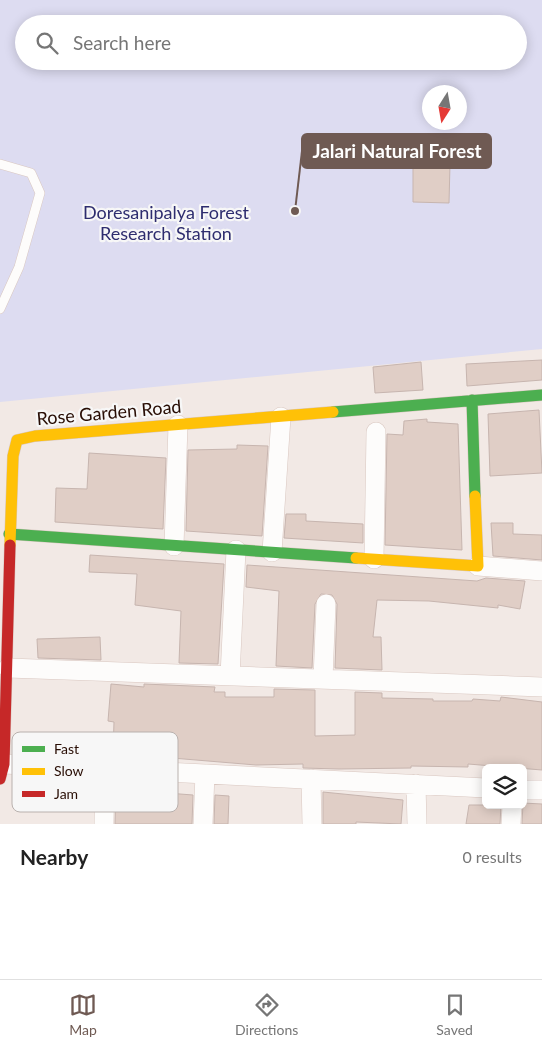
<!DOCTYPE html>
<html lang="en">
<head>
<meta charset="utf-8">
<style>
  :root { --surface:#fff; --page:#f6f6f6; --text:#222; --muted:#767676; --line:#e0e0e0; --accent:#6f5a53 }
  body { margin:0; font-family:Lato,sans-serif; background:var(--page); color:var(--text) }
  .controls { position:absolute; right:15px; bottom:15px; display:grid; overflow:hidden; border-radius:8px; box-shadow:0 2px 12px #0003 }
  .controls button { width:45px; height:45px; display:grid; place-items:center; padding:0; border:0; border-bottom:1px solid var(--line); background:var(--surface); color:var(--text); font:25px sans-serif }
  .compass { position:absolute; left:422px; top:85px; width:45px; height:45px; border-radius:50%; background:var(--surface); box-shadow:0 2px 12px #0003; rotate:191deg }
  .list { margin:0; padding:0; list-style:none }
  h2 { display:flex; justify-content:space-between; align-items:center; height:65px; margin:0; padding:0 20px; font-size:21px }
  h2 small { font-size:16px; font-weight:400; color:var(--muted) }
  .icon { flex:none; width:28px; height:28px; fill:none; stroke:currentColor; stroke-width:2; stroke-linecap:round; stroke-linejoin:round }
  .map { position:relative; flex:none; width:542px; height:824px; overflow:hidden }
  .search { position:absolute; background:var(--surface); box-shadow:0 2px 12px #0003; left:15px; right:15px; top:15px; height:55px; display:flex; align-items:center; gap:12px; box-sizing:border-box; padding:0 18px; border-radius:28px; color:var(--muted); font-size:19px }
  .sheet { height:155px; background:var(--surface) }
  nav { display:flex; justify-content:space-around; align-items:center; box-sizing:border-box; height:70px; border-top:1px solid var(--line); background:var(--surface); font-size:14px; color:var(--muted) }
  nav a { display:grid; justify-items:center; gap:2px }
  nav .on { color:var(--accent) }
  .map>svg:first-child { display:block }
  .green { fill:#dddcf1; fill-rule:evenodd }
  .building { fill:#e0cec6; stroke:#c7b5af }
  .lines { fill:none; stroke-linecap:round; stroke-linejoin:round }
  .lane-casing { stroke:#d9c7c0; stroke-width:10 }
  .street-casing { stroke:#d9c7c0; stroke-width:20 }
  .fast-casing { stroke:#d9c7c0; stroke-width:12 }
  .slow-casing { stroke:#d9c7c0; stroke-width:12 }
  .jam-casing { stroke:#d9c7c0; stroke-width:12 }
  .lane { stroke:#fdfcfb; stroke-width:9 }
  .street { stroke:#fdfcfb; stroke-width:19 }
  .fast { stroke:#4caf50; stroke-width:11 }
  .slow { stroke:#ffc107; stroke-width:11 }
  .jam { stroke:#c62828; stroke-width:11 }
  .labels { text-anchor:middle; stroke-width:4.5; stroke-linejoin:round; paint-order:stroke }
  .park-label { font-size:18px; fill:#2e2d6f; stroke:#f7f7f7 }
  .street-label { font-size:18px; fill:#280d04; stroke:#f7f7f7 }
  .key { fill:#f7f7f7; stroke:#b9b1ae; stroke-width:1 }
  .key-label { font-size:14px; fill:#280d04 }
  .leader { fill:none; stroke:#6f5a53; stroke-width:2 }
  .callout-dot { fill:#6f5a53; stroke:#f7f7f7; stroke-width:2 }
  .callout { fill:#6f5a53; stroke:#6f5a53; stroke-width:2 }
  .callout-label { font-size:19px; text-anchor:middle; font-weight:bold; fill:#fff }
</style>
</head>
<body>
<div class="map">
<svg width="542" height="824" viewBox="0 0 542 824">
  <rect width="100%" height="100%" fill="#f2e9e5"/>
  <path class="green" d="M0 0H542V349L0 402ZM24 24H518V61H24ZM430 92H460V122H430Z"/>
  <path class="building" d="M413 163 450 164 449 203 413 202Z
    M542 360V380L467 386 466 364Z
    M421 362 423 390 375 393 373 367Z
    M539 410 542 473 490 476 488 414Z
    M427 419V422L458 424 462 550 385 545 387 434 403 435 404 421Z
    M237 445 268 446 262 536 186 531 188 450 237 449Z
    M89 453 166 458 163 529 55 522 56 488 87 489Z
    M286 514H306V521L363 524V543L284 538Z
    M491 523H513V534L542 535V560L493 556Z
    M90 555 224 564 218 664 179 663 181 611 135 605 137 574 89 572Z
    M247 565 477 581 486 578 525 581 520 609 498 605V608L429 601 377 600 373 637H381L382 670 335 668 337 604 332 595 321 594 315 604 312 668 276 666 279 591 246 587Z
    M100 637 101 660 38 658 37 639Z
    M111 684 144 687V684L215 687 214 692H225V697H274V689L315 690V736L355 735V692L382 693V698L433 699V701H472L473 699 500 701 501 697 542 702V770L468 764V767L411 766V768L339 769 303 768V764L256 765 172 758V761L135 759 136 754 113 753 114 722 108 721Z
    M133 782 168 783 167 793 193 795 192 824H115L116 788H132Z
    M323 792 403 800 401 824 356 822V824H323Z
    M215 795 229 796 228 824H214Z
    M523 803 542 804V824H522Z
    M469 805H501L500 824H466Z"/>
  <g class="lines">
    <defs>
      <path id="lane" d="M0 164 31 173 40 193 19 267 0 309"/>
      <path id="street" d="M174 546 178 425
        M272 552 281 417
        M374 559 376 432
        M478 566 542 571
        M8 668 542 687
        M230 676 236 550
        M323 679 326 604
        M4 764 486 788
        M311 779 312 824
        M416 784 417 824
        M523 790H542
        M104 824 105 769
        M203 824 205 774
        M511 824 512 805"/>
      <path id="fast" d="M472 400 475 496
        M333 412 542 395
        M9 534 356 558"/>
      <path id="slow" d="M10 545 13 456 17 440 35 436 333 412
        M356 558 478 566 475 496"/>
      <path id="jam" d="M0 779 4 764 10 545"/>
    </defs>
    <use href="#lane" class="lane-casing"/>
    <use href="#street" class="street-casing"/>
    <use href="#fast" class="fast-casing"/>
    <use href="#slow" class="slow-casing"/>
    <use href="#jam" class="jam-casing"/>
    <use href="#lane" class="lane"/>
    <use href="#street" class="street"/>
    <use href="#fast" class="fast"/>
    <use href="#slow" class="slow"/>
    <use href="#jam" class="jam"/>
  </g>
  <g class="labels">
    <g class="park-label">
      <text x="166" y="219">Doresanipalya Forest<tspan x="166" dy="21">Research Station</tspan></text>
    </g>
    <g class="street-label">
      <text transform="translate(109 413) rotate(-5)" y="6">Rose Garden Road</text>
    </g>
  </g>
  <rect x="12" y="732" width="166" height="80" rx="8" class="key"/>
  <rect x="22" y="746" width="23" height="6" fill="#4caf50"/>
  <rect x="22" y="768" width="23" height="7" fill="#ffc107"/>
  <rect x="22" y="791" width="23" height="6" fill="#c62828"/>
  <g class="key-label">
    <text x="54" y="754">Fast</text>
    <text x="54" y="776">Slow</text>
    <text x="54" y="799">Jam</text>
  </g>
  <path class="leader" d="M295 211L302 151"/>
  <circle class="callout-dot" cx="295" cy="211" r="5"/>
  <rect class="callout" x="302" y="134" width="189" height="34" rx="5"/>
  <g class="callout-label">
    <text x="397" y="158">Jalari Natural Forest</text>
  </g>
</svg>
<div class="controls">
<button><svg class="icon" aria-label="layers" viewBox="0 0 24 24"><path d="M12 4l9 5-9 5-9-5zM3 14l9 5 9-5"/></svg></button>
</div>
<svg class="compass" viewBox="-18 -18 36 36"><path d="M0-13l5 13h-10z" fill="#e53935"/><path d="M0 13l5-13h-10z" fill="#767676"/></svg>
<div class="search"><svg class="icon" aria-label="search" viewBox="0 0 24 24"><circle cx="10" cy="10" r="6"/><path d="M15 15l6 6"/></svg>Search here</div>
</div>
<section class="sheet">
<h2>Nearby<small>0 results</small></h2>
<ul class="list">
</ul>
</section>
<nav>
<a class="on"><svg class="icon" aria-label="map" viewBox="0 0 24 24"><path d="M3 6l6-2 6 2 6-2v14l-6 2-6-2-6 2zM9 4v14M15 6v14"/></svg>Map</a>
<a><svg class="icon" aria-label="directions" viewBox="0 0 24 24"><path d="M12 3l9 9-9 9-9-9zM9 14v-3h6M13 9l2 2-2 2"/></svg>Directions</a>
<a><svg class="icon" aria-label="saved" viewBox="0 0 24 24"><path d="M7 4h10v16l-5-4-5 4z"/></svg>Saved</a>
</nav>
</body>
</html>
